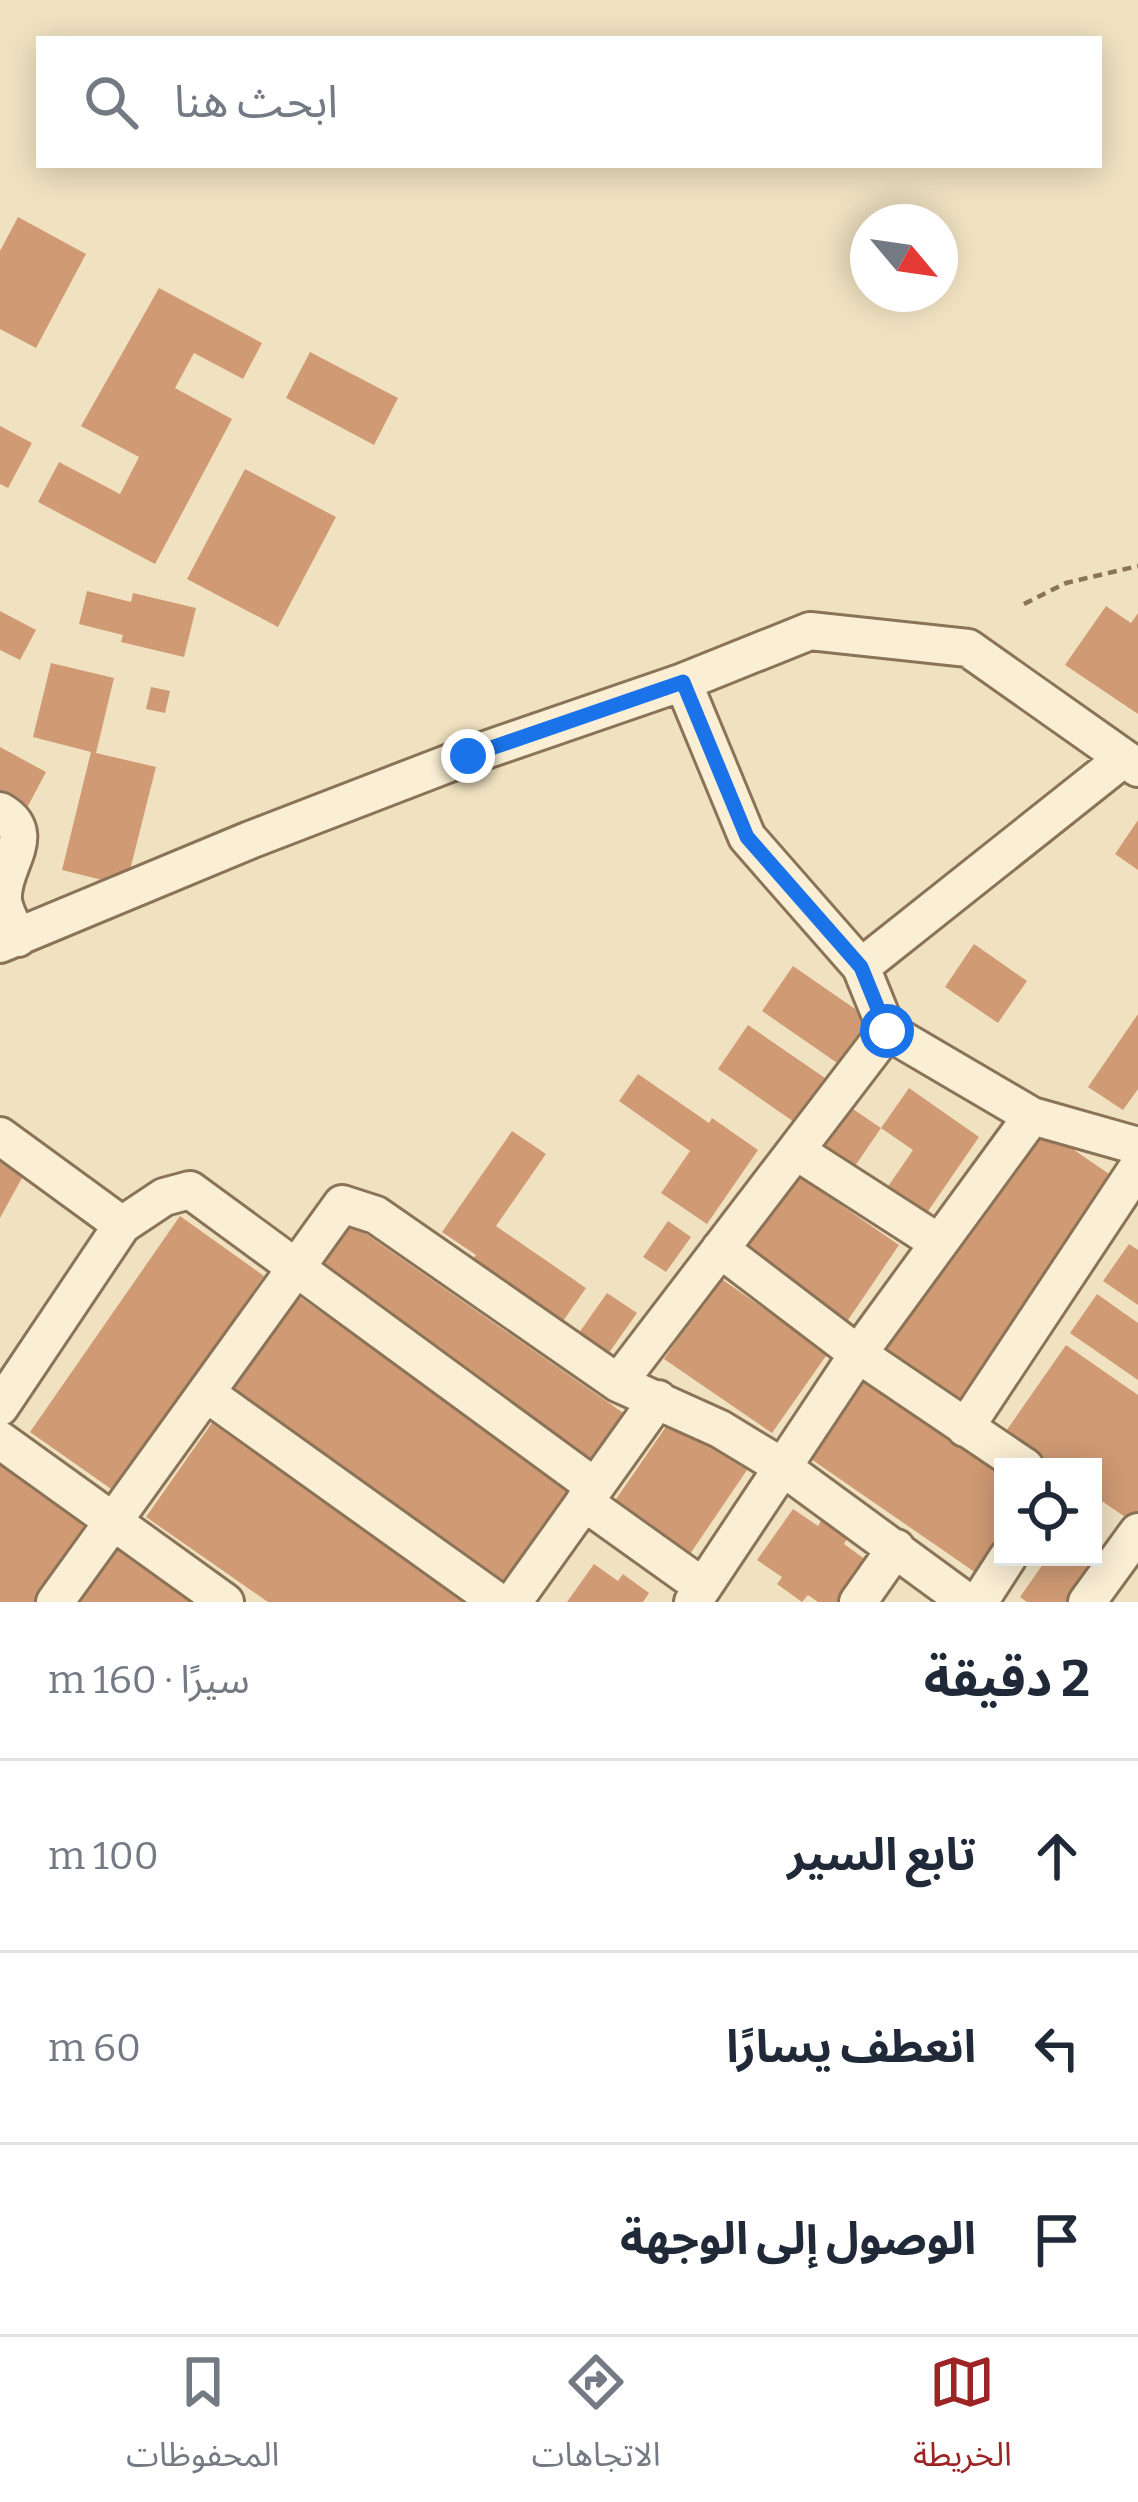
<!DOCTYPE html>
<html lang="ar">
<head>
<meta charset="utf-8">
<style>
  :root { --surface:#fff; --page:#f2f2f3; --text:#1f2937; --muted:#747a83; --line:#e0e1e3; --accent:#9c2425 }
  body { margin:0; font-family:Bitter,"Noto Sans Arabic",serif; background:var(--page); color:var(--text); direction:rtl }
  .controls { position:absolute; right:36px; bottom:36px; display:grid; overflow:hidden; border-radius:0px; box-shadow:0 6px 30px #0003 }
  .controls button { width:108px; height:108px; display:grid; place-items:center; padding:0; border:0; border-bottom:3px solid var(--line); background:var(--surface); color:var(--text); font:60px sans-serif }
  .compass { position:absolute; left:850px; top:204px; width:108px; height:108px; border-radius:50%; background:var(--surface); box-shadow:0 6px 30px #0003; rotate:119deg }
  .stop { position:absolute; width:36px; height:36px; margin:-27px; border:9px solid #1a73e8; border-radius:50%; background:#fff }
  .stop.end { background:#1a73e8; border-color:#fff; box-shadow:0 3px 12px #0008 }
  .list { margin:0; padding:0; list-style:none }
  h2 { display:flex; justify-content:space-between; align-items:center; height:156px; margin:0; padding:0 48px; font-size:51px }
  h2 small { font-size:39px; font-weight:400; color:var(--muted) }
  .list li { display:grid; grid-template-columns:78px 1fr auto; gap:36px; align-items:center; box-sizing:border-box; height:192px; padding:0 48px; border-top:3px solid var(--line) }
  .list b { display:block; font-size:45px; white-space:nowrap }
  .list em { font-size:39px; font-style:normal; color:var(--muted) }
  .icon { flex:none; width:66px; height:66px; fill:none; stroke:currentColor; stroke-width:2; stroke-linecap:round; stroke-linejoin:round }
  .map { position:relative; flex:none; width:1138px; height:1602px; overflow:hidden; direction:ltr }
  .search { position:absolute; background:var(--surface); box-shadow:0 6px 30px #0003; left:36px; right:36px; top:36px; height:132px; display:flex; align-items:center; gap:30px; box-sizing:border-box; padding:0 42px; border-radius:0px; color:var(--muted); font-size:45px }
  .sheet { height:732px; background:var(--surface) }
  nav { display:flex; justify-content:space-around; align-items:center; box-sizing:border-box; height:168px; border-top:3px solid var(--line); background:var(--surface); font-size:33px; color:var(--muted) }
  nav a { display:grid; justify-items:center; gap:6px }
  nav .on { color:var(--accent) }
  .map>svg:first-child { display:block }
  .building { fill:#d09b74 }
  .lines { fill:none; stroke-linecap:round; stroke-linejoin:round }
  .minor-casing { stroke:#8a7357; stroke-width:42 }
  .path { stroke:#8a7357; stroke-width:4.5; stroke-dasharray:9 6; stroke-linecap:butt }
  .minor { stroke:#faefd4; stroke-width:36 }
  .route { stroke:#1a73e8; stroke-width:15 }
</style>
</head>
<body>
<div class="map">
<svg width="1138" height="1602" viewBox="0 0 1138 1602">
  <rect width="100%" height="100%" fill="#f0e2c1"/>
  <path class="building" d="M18 217 86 254 36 348 0 329V251Z
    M159 288 262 343 243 379 194 353 175 388 232 419 155 564 38 502 59 462 120 494 139 457 81 426Z
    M310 352 398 398 374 445 286 398Z
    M0 426 32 443 8 488 0 484Z
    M245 469 336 517 278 627 187 579Z
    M87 591 131 602 133 593 196 608 184 657 121 642 123 635 79 624Z
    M1106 606 1131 623 1138 613V714L1065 665Z
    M0 611 36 630 20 660 0 650Z
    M51 663 114 678 96 753 156 767 126 886 62 870 91 752 33 737Z
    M151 687 170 691 165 713 146 709Z
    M0 747 46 772 28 806 0 791Z
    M1138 820V870L1115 854Z
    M974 944 1027 981 998 1023 945 987Z
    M793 966 874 1022 843 1067 762 1011Z
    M1138 1014V1089L1123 1110 1088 1087Z
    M748 1025 828 1080 797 1124 718 1069Z
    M638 1074 709 1123 712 1118 758 1150 707 1224 661 1193 690 1151 619 1101Z
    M909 1088 979 1137 924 1217 885 1191 913 1150 881 1128Z
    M844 1103 881 1128 853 1169 816 1144Z
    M1045 1130 1112 1176 961 1403 883 1349 1023 1146 1030 1151Z
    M512 1131 546 1154 496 1226 586 1288 561 1324 471 1262 476 1255 442 1232Z
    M0 1151 28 1167 0 1218Z
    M797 1175 899 1245 846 1323 743 1252Z
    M180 1216 264 1276 114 1491 30 1432Z
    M668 1221 691 1237 666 1272 643 1257Z
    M350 1223 632 1419 598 1467 317 1271Z
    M1129 1244 1138 1250V1305L1103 1281Z
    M720 1278 828 1353 772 1433 664 1359Z
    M607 1293 637 1313 606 1357 576 1337Z
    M1097 1294 1138 1323V1380L1070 1333Z
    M298 1296 585 1496 512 1600 226 1400Z
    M1066 1345 1138 1395V1517L1134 1523 1093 1495V1467H1052L1004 1434Z
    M861 1380 1003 1477V1539L979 1575 808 1457Z
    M216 1417 481 1602H268L146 1517Z
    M672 1418 747 1470 690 1554 614 1502Z
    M0 1462 91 1526 38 1602H0Z
    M793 1509 818 1526 822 1519 848 1537 844 1544 866 1560 837 1602H818L808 1595 802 1602 777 1584 782 1577 757 1560Z
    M1093 1542 1114 1557 1083 1602H1027L1020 1597 1048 1557H1093Z
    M116 1544 198 1602H75Z
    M594 1564 618 1581 623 1574 649 1593 643 1602H567Z"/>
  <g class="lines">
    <defs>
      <path id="minor" d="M683 682 747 837 861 967 887 1031 1032 1116 1138 1146
        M0 811C41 834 0 866 3 900 4 912 14 927 18 938
        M0 944 250 840 468 756 683 682 810 631 968 648 1138 768
        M861 967 1124 758
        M0 1136 122 1225
        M796 1151 939 1243
        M720 1249 858 1354 1025 1467
        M618 1383 887 1031
        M206 1393 498 1602
        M0 1407 122 1225 164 1197 190 1190 595 1487
        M965 1428 1138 1167
        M0 1440 225 1602
        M584 1502 703 1587
        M55 1602 342 1204 376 1215 618 1383 720 1429 781 1466 967 1602
        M513 1602 658 1399
        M693 1602 858 1354 1032 1116
        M858 1602 896 1548
        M979 1602 1008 1557
        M1087 1602 1138 1532"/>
    </defs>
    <use href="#minor" class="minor-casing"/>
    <path class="path" d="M1024 604 1066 583 1138 566"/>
    <use href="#minor" class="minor"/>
  </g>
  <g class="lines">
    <path class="route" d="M468 756 683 682 747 837 861 967 887 1031"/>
  </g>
</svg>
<div class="controls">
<button><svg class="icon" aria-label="locate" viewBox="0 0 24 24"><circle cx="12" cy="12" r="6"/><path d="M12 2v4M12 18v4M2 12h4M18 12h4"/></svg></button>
</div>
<svg class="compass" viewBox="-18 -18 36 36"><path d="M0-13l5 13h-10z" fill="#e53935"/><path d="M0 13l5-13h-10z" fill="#747a83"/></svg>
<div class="stop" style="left:887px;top:1031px"></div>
<div class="stop end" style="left:468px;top:756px"></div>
<div class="search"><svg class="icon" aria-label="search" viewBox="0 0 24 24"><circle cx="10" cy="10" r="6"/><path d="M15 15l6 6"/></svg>ابحث هنا</div>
</div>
<section class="sheet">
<h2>2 دقيقة<small>سيرًا · 160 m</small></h2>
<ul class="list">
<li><svg class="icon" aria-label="ahead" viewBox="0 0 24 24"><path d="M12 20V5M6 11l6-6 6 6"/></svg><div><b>تابع السير</b></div><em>100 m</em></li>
<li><svg class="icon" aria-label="left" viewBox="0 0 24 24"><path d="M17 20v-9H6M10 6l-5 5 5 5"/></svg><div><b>انعطف يسارًا</b></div><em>60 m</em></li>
<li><svg class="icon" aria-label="arrive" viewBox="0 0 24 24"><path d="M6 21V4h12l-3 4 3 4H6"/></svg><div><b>الوصول إلى الوجهة</b></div></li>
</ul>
</section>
<nav>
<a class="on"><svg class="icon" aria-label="map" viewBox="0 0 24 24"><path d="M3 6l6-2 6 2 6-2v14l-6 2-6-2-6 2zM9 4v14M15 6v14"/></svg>الخريطة</a>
<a><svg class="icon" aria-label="directions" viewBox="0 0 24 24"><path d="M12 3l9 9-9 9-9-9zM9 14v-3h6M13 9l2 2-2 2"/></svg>الاتجاهات</a>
<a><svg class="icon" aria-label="saved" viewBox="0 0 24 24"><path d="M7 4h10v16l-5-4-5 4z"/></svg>المحفوظات</a>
</nav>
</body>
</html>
